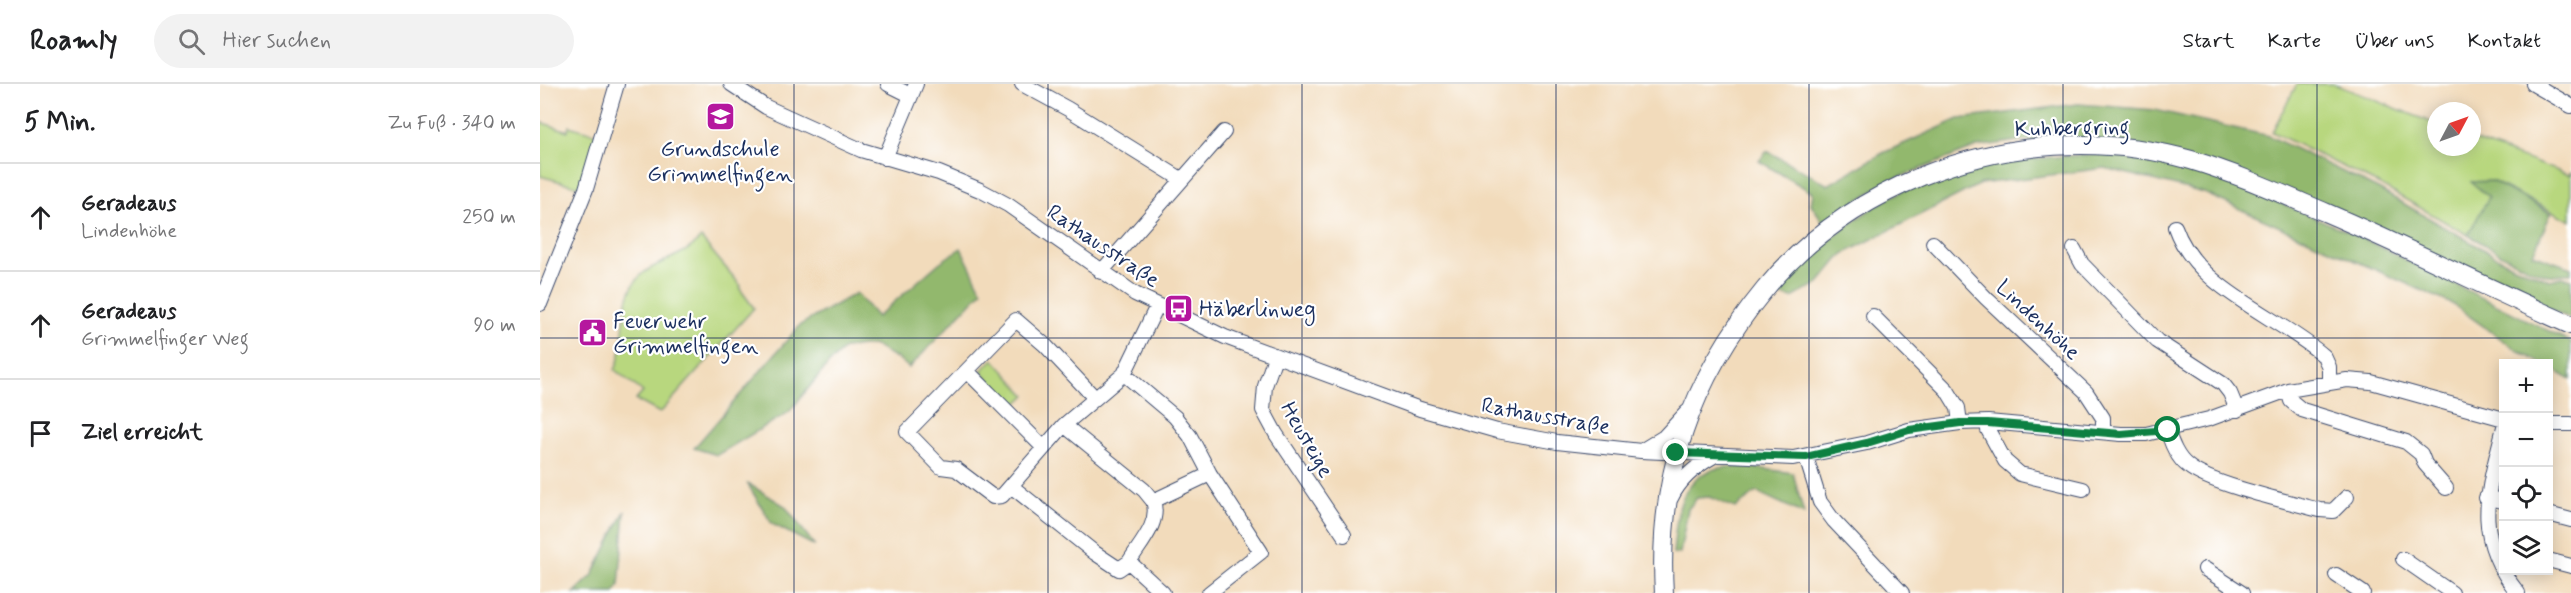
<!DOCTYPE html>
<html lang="de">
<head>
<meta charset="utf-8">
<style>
  :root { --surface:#fff; --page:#f2f2f2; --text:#202124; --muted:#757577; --line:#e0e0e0 }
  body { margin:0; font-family:Mynerve,sans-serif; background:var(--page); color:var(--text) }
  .controls { position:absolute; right:18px; bottom:18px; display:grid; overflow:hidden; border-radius:0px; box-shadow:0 3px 15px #0003 }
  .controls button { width:54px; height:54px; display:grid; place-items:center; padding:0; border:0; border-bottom:2px solid var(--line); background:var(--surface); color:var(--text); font:30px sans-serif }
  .compass { position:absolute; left:1887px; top:18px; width:54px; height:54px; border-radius:50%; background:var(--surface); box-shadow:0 3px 15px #0003; rotate:49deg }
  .stop { position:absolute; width:18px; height:18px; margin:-14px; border:4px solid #0b8043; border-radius:50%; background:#fff }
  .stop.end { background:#0b8043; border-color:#fff; box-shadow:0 2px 6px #0008 }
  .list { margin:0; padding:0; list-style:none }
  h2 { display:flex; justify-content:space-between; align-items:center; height:78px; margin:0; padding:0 24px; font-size:26px }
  h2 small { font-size:20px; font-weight:400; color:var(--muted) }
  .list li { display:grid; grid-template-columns:39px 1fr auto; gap:18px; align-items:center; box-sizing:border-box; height:108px; padding:0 24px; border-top:2px solid var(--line) }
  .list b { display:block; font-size:22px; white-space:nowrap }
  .list p { margin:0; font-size:20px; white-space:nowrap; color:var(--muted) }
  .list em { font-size:20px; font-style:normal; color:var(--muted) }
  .icon { flex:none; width:33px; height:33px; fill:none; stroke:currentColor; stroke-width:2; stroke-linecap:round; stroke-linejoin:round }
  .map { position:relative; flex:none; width:2031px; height:509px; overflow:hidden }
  header { display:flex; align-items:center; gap:36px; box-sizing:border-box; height:84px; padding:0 30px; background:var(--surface); border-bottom:2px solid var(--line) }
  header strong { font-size:28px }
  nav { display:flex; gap:33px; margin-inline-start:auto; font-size:21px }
  .search { width:420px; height:54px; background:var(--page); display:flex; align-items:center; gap:15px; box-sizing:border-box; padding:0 21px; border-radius:33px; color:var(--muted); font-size:22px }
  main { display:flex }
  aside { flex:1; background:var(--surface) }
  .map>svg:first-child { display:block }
  .green { fill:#b8d77e; stroke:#6a836e; stroke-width:1.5 }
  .forest { fill:#92b86d; stroke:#567466; stroke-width:1.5 }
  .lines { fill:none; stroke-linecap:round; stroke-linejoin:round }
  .minor-casing { stroke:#3b496c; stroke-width:16 }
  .major-casing { stroke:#3b496c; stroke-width:20 }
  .minor { stroke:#fff; stroke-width:14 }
  .major { stroke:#fff; stroke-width:18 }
  .route { stroke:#0b8043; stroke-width:8 }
  .grid { fill:none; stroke:#1b2f5e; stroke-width:1.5; stroke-opacity:0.55 }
  .labels { text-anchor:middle; stroke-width:4.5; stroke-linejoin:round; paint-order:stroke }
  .street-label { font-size:22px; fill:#1b2f5e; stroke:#fff }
  .poi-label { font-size:22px; fill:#1b2f5e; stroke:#fff; text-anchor:start }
</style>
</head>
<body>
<header>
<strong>Roamly</strong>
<div class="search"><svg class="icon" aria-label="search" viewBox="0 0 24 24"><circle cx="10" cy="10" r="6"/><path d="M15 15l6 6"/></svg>Hier suchen</div>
<nav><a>Start</a><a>Karte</a><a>Über uns</a><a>Kontakt</a></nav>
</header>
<main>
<aside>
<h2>5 Min.<small>Zu Fuß · 340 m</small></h2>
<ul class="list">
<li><svg class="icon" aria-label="ahead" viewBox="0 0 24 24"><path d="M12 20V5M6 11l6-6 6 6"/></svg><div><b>Geradeaus</b><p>Lindenhöhe</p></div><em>250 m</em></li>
<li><svg class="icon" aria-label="ahead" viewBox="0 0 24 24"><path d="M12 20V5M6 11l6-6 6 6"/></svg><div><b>Geradeaus</b><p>Grimmelfinger Weg</p></div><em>90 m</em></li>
<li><svg class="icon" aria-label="arrive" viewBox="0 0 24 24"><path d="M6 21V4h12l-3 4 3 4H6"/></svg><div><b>Ziel erreicht</b></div></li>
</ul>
</aside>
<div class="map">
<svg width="2031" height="509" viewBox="0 0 2031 509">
  <rect width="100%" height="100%" fill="#fff"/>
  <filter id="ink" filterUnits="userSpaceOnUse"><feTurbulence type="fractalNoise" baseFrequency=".0167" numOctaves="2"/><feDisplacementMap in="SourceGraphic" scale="12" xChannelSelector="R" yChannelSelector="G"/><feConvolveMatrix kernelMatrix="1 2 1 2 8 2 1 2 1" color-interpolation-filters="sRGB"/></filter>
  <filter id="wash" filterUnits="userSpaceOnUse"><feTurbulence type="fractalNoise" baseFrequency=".008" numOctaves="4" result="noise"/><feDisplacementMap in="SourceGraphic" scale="24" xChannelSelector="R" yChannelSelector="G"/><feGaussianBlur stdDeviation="1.35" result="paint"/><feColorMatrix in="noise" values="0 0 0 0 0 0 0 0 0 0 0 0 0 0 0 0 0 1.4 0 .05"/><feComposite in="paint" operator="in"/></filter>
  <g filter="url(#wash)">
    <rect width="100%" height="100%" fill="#f2dbbb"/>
    <path class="green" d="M1757 0H1794L1896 40V63H1932V55L2029 91 2031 87V137L1952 97 1932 98 1949 113 1928 151 1840 101 1732 48Z
      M0 38 28 47 29 42 60 51 43 104 0 92Z
      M161 154 201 202 200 205 214 224 120 329 96 316 103 308 75 286C89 257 76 214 102 190 115 180 129 176 143 168 150 165 156 159 161 154Z
      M453 275 486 311 474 322 441 287Z"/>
    <path class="forest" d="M1538 20 1615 26 1729 52 1838 105 1971 181 2010 196 2022 193 2031 195V235L1775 118 1541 54 1477 57 1437 63 1349 97 1283 138 1271 120 1273 109 1219 77 1227 67 1288 101 1343 69 1419 35Z
      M1560 70 1652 85 1689 97 1816 151 2031 258V296L2009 283 2008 280 2001 279 1977 266 1912 220 1664 109 1565 84 1440 100 1303 170 1279 199 1252 214 1232 209C1273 170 1316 128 1369 104 1428 77 1496 74 1560 70Z
      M1952 97 2011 129 1993 170 2031 184V190C2023 189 2015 192 2008 191 1980 184 1953 165 1928 151L1949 113 1931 98Z
      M421 164 442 207 369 284 360 276 333 261 305 264 290 278 249 328 177 371 154 364 260 241 316 209 337 233 399 179Z
      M1202 382 1253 389 1264 430 1217 408 1195 424 1169 413 1157 414 1148 425 1140 469 1133 470C1136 439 1136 401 1169 387 1179 383 1192 383 1202 382Z
      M207 399 245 422 275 462 232 440Z
      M85 427 79 502 74 509H34L52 492Z"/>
  </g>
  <g filter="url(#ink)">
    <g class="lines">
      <defs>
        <path id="minor" d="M191 0 226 23 321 66 399 89 440 106 468 121 595 210 685 253 880 325 957 347 1017 358 1101 367 1253 374 1327 359 1369 346 1420 339 1448 338 1581 350H1606L1669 335 1748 306 1807 296 1831 298 1964 335
          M348 0 370 11
          M482 0 528 25 641 95
          M1993 0 2031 22
          M345 74 376 0
          M1635 143C1657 206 1737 231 1784 272L1789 283V298
          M1393 159 1446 214 1546 308 1563 334V348
          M1534 165 1542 180 1617 257 1683 300 1690 309 1697 326
          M561 188 684 48
          M0 220 46 105 77 0
          M1333 232 1407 306 1418 324 1420 339
          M735 273 725 302 723 326 736 350 804 451
          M427 287 503 363
          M584 290 635 333 650 352 670 390 721 468 669 509
          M1748 306 1751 317 1762 326 1866 358 1881 370 1885 380 1906 404
          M555 314 505 261 476 236 367 348 401 383 416 385 453 413 462 412 524 341 584 290 617 222
          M1448 338V346L1465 377 1480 390 1543 405
          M2008 340H2031
          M524 341 604 406 613 417
          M1964 343C1948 407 1931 451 1978 509
          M1628 346C1630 358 1638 375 1648 382 1669 400 1749 418 1780 426L1793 427 1807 413
          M1101 367 1124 353 1147 328
          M1266 373 1280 418 1294 437 1362 509
          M471 402 555 469 579 485 589 478 623 509
          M1131 414C1140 395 1156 382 1174 372
          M1946 414 1964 417
          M2008 430 2031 436
          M1863 475 1912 509
          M2008 476 2031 482
          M589 478C600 460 621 438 613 417L670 390
          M1665 485 1702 509
          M1796 491 1823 509"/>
        <path id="major" d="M1124 509C1117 392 1151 295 1225 205 1267 154 1321 117 1382 92 1466 58 1562 51 1651 76 1698 90 1742 110 1787 129 1869 164 1949 205 2031 241"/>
      </defs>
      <use href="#minor" class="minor-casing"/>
      <use href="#major" class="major-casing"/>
      <use href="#minor" class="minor"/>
      <use href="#major" class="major"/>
    </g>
  </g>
  <g class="lines" filter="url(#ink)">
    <path class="route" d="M1136 369 1266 373 1327 359 1369 346 1420 339H1448L1581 350 1628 346"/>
  </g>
  <path class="grid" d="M254 0V509M508 0V509M762 0V509M1016 0V509M1269 0V509M1523 0V509M1777 0V509M0 254H2031"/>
  <defs>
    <symbol id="school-square" viewBox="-11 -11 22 22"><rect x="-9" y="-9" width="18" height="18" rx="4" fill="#b5179e" stroke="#fff"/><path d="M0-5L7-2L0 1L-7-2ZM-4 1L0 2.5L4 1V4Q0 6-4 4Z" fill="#fff"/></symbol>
    <symbol id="bus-square" viewBox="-11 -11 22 22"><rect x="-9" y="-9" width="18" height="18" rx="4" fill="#b5179e" stroke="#fff"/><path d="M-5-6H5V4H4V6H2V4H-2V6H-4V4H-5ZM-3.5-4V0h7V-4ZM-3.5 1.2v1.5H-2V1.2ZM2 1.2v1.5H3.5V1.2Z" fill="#fff"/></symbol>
    <symbol id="civic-square" viewBox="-11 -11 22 22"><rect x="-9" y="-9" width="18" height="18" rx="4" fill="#b5179e" stroke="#fff"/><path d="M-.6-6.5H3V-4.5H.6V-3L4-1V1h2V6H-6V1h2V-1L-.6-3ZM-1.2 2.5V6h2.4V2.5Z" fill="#fff"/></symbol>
  </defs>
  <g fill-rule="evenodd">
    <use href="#school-square" x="164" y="16" width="33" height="33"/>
    <use href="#bus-square" x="622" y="208" width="33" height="33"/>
    <use href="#civic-square" x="36" y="232" width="33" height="33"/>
  </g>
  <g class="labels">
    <g class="street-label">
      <text transform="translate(1532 43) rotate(-1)" y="8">Kuhbergring</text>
      <text transform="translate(564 161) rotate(34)" y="8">Rathausstraße</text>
      <text transform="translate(1499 235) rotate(43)" y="8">Lindenhöhe</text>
      <text transform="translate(1006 331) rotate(10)" y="8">Rathausstraße</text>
      <text transform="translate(768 355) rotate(60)" y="8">Heusteige</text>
    </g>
    <g class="poi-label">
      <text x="180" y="72" text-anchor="middle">Grundschule<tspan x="180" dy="25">Grimmelfingen</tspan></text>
      <text x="659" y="232">Häberlinweg</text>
      <text x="73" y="244">Feuerwehr<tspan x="73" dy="25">Grimmelfingen</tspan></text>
    </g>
  </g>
</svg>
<div class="controls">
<button>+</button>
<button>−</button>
<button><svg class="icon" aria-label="locate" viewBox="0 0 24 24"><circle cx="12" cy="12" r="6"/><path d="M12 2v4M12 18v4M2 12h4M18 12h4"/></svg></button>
<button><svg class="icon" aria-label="layers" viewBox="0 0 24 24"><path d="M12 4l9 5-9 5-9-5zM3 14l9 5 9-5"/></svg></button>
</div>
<svg class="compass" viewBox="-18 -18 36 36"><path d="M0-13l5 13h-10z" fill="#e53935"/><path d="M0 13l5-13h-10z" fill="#757577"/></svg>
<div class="stop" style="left:1628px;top:346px"></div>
<div class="stop end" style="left:1136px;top:369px"></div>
</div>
</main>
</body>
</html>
